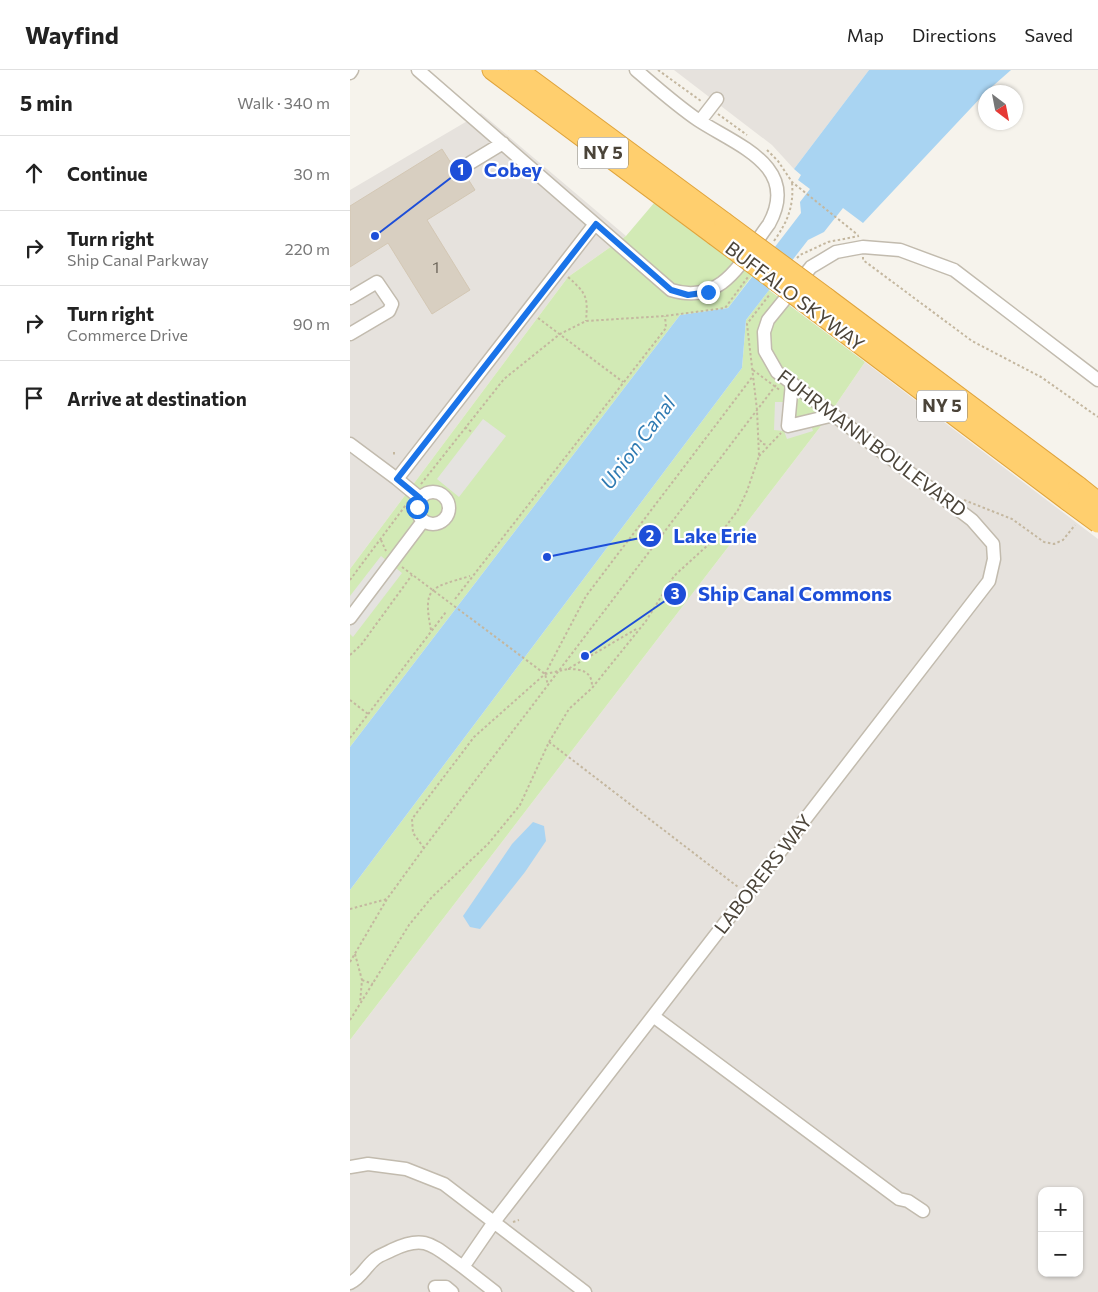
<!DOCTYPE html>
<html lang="en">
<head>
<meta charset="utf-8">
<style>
  :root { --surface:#fff; --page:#f6f6f6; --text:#222; --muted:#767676; --line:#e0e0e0 }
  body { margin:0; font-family:Commissioner,sans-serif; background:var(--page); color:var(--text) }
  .controls { position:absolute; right:15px; bottom:15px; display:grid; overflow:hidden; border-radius:10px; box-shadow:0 1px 4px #0004 }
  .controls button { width:45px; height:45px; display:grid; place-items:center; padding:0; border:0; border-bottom:1px solid var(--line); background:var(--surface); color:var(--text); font:25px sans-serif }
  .compass { position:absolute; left:628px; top:15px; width:45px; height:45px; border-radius:50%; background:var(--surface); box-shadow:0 1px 4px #0004; rotate:148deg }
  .stop { position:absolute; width:15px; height:15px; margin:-11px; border:4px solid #1a73e8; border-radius:50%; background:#fff }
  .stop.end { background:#1a73e8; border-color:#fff; box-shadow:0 1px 5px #0008 }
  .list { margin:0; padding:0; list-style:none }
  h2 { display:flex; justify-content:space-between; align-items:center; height:65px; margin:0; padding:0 20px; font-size:21px }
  h2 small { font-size:16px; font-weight:400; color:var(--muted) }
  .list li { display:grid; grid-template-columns:32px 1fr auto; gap:15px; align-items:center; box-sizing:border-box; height:75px; padding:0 20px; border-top:1px solid var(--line) }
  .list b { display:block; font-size:19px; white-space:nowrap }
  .list p { margin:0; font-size:16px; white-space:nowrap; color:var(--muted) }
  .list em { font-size:16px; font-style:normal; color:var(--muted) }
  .icon { flex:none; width:28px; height:28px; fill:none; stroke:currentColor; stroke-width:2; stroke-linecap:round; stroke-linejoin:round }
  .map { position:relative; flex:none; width:748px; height:1222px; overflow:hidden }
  header { display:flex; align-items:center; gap:30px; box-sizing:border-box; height:70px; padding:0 25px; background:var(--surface); border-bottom:1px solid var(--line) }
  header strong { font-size:24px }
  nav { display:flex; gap:28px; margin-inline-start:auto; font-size:18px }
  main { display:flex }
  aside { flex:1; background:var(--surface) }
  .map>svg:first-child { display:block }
  .industrial { fill:#e6e2dd; fill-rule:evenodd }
  .green { fill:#d2eab5 }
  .parking { fill:#e5e3e0 }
  .water { fill:#a9d4f2 }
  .building { fill:#d8cfc1; stroke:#d3c7b4 }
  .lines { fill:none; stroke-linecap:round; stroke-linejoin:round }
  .minor-casing { stroke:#c2bbae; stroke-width:15 }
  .highway-casing { stroke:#e0a43c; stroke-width:21 }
  .path { stroke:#c4b79f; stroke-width:2; stroke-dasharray:2.5 2.5; stroke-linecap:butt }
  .minor { stroke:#fff; stroke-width:12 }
  .highway { stroke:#ffcf6e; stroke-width:19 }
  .highway-bridge-casing { stroke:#e0a43c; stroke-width:21; stroke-linecap:butt }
  .highway-bridge { stroke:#ffcf6e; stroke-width:19 }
  .route { stroke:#1a73e8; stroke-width:6 }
  .labels { text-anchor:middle; stroke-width:4.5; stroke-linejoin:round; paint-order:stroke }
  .number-label { font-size:16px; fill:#6e675b }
  .shield { fill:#fff; stroke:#817c74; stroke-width:1 }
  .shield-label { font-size:18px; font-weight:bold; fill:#4b4439 }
  .street-label { font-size:19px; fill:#4b4439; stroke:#fff }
  .water-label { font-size:20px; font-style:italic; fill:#2e7ab2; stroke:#fff }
  .leader { fill:none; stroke:#1d4ed8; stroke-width:2 }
  .callout-dot { fill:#1d4ed8; stroke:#fff; stroke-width:2 }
  .mark-label { font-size:15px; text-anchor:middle; font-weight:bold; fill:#fff }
  .callout-label { font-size:20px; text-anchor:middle; font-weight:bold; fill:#1d4ed8; stroke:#fff; stroke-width:4.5; stroke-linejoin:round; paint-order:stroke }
</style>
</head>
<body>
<header>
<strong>Wayfind</strong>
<nav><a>Map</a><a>Directions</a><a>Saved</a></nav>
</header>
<main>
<aside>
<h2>5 min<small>Walk · 340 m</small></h2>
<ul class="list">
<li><svg class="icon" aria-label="ahead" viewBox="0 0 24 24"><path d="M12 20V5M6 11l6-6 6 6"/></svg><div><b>Continue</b></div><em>30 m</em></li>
<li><svg class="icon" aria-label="right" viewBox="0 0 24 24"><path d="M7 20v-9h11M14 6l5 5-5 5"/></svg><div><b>Turn right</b><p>Ship Canal Parkway</p></div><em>220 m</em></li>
<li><svg class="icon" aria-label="right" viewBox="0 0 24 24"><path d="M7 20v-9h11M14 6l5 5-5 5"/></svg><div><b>Turn right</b><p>Commerce Drive</p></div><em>90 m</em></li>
<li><svg class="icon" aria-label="arrive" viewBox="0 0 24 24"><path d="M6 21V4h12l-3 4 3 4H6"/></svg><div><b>Arrive at destination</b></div></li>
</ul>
</aside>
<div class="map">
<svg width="748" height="1222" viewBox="0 0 748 1222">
  <rect width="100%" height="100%" fill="#f6f3ec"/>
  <path class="industrial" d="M324 0H519L444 99 422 75Z
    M131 43 276 166 218 207 0 499V120Z
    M515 292 748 469V1222H0V970L474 352ZM692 1121H729V1203H692Z"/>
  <path class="green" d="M304 133 402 206 378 238 330 245 0 677V499L218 207 276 166Z
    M419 220 515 292 474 352 0 970V820L392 298 396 250Z"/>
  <path class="parking" d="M425 332H443L444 349 457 344 463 361 437 369 434 361 424 360Z
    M133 349 156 366 109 427 87 409Z
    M31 486 52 503 3 567 0 564V526Z"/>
  <path class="water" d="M519 0H661L636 22 513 153 493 138 474 162 458 170 396 250 392 298 0 820V677L330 245 378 238 451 143 450 132 460 119 448 110 451 105 444 99Z
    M183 752 194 756 196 771 175 802 130 859 120 857 113 846 162 774Z"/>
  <path class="building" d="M92 79 106 101 111 98 125 120 77 150 120 220 82 244 38 173 0 197V136Z"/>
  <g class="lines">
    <defs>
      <path id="minor" d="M68 0 321 220C373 236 392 190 419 154 451 96 386 75 348 50 326 35 306 17 286 0
        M0 3 2 0
        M350 51 367 29
        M120 93 153 73
        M0 228 27 212 42 234 39 241 0 264
        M442 313 438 356 484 345
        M0 374 47 409 245 154
        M47 409 70 428
        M67 438a16 16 0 1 1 32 0a16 16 0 1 1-32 0Z
        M0 548 73 451
        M303 946 549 1129 558 1131 573 1141
        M0 1097 18 1094 56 1099 94 1114 235 1222
        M0 1213C12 1207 15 1197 25 1189 29 1185 37 1183 42 1180 77 1163 84 1177 113 1197
        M87 1222 85 1217H96L102 1222
        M145 1222 113 1197 144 1152 639 511 644 489 643 474 622 450 427 302 415 281 414 262 418 250 461 197 486 182 513 177 550 180 604 200 748 310"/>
      <path id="highway" d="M142 0 364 165
        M168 0 374 152
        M477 228 728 416
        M466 241 718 431"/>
    </defs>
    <use href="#minor" class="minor-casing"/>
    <use href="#highway" class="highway-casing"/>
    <path class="path" d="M308 0 351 31
      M368 44 397 65
      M417 80 428 91 442 112 508 165
      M424 171C438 151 444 136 442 112
      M513 187V190L622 271 691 307 748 347
      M447 188 450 185 478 172 509 166
      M218 207C237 224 238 227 236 251
      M188 248 273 312
      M403 300 431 321
      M115 357 123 363
      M410 370 413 374 418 375
      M44 382V385
      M409 386 431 363
      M71 414 154 309 210 264 236 251 315 246 375 238 398 207
      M614 430 662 449 694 472 704 474 713 470 725 455
      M31 470 36 481
      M52 497 195 604 198 615
      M0 510 58 432
      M105 529 316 258 315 246
      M81 560C72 515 82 518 120 506
      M0 585 11 575 62 505
      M218 599C231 599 242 601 242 616
      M195 604 218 599 288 558
      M0 630 18 644
      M0 668 96 542
      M199 672 388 817
      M74 778 63 763 62 749 124 667 195 604 236 526 403 306
      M0 839 37 829
      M5 884 12 910 10 933
      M0 892 37 829 74 778 426 315
      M12 910 23 914
      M0 950 59 855 82 827 138 774 170 735 199 672 219 639 242 618 296 551 324 506 370 464 388 440 397 421 409 386 407 340 397 254 420 224
      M163 1152 169 1150"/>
    <use href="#minor" class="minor"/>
    <use href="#highway" class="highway"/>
    <defs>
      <path id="highway-bridge" d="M374 152 477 228
        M364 165 466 241
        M728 416 748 432
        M718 431 748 453"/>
    </defs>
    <use href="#highway-bridge" class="highway-bridge-casing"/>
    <use href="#highway-bridge" class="highway-bridge"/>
  </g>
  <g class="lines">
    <path class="route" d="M67 437 70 428 47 409 246 154 321 220 338 225 358 222"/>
  </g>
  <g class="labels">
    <g class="number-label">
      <text x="86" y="203">1</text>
    </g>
    <g class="shield">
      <rect x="228" y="67.5" width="50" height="31" rx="4"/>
      <rect x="567" y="320.5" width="50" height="31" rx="4"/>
    </g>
    <g class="shield-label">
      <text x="253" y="89">NY 5</text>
      <text x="592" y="342">NY 5</text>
    </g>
    <g class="street-label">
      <text transform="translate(445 226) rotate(37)" y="7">BUFFALO SKYWAY</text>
      <text transform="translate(522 373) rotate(37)" y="7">FUHRMANN BOULEVARD</text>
      <text transform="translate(413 804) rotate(-52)" y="7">LABORERS WAY</text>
    </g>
    <g class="water-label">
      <text transform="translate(288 373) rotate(-53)" y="7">Union Canal</text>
    </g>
  </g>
  <path class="leader" d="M25 166L111 100M197 487L300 466M235 586L325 524"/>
  <g class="callout-dot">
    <circle cx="25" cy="166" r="5"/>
    <circle cx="197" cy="487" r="5"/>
    <circle cx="235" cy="586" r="5"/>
    <circle cx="111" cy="100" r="12"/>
    <circle cx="300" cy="466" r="12"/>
    <circle cx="325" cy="524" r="12"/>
  </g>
  <g class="mark-label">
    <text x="111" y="105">1</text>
    <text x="300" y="471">2</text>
    <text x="325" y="529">3</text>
  </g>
  <g class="callout-label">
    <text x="163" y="107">Cobey</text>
    <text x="365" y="473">Lake Erie</text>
    <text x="445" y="531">Ship Canal Commons</text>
  </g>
</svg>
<div class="controls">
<button>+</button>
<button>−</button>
</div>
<svg class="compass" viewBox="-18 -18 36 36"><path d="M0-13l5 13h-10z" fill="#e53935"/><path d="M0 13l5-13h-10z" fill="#767676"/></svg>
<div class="stop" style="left:67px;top:437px"></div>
<div class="stop end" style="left:358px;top:222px"></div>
</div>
</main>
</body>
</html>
